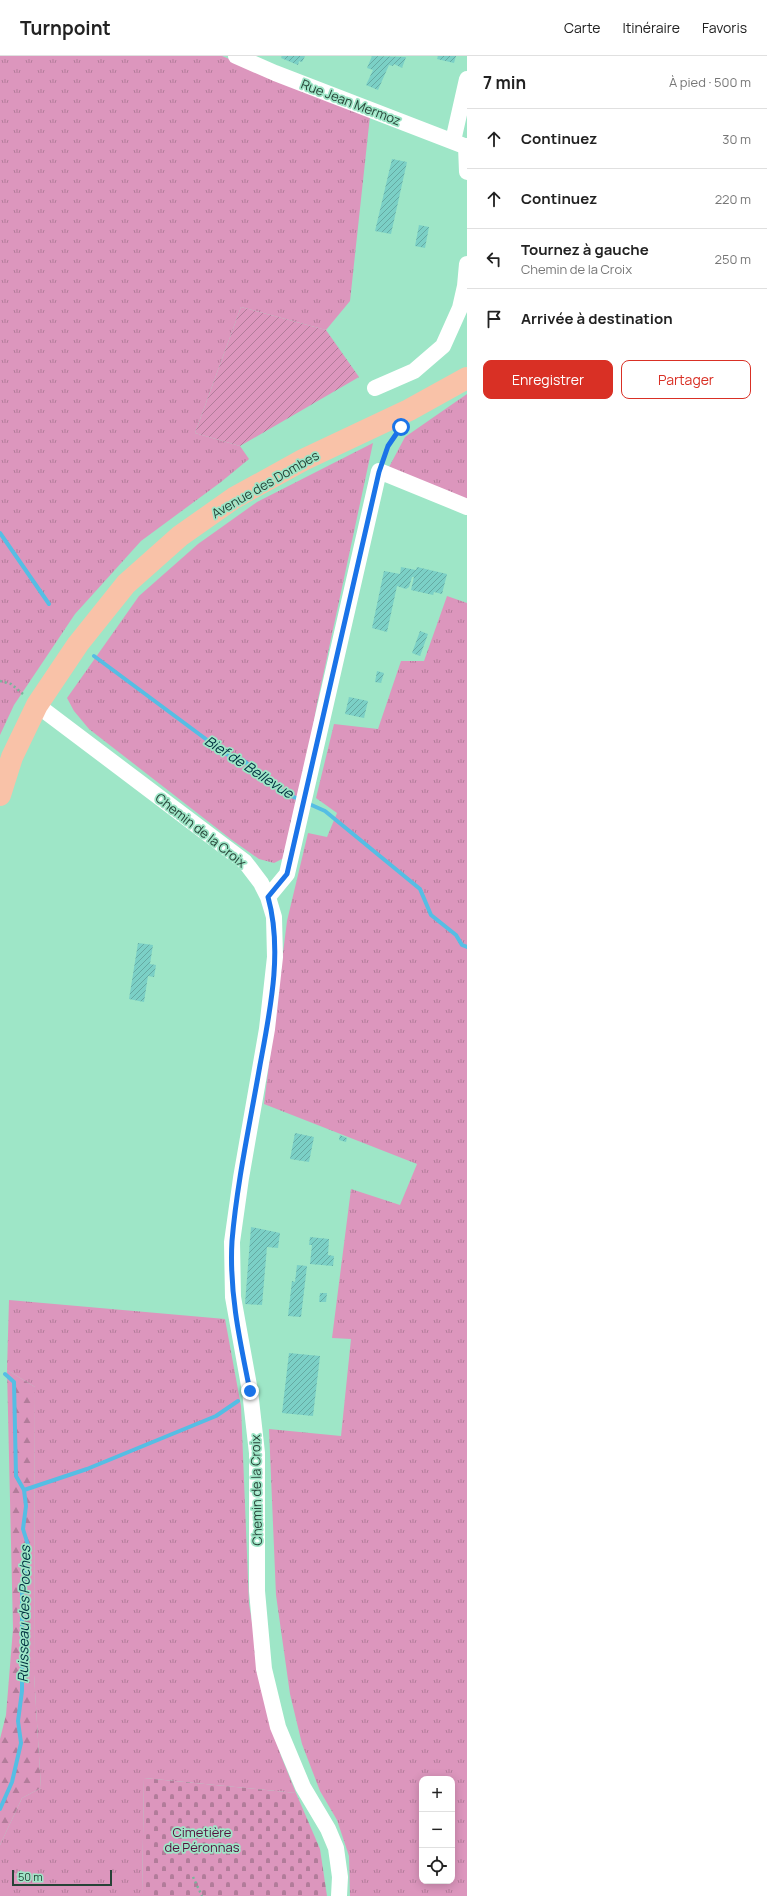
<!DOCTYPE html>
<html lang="fr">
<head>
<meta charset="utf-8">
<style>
  :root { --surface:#fff; --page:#f2f2f2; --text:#222; --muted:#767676; --line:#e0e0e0; --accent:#d93025 }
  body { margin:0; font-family:Manrope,sans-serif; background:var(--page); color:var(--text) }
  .controls { position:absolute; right:12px; bottom:12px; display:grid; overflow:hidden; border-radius:8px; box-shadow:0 2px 10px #0003 }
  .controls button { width:36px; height:36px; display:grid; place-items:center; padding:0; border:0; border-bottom:1px solid var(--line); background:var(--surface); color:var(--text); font:20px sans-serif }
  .scale { position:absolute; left:12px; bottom:10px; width:100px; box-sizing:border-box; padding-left:4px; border:2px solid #264337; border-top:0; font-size:11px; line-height:14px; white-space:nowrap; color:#264337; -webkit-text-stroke:3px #9ee6c7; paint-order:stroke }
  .stop { position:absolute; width:12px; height:12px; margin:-9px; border:3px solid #1a73e8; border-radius:50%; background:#fff }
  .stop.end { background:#1a73e8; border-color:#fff; box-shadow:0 1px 4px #0008 }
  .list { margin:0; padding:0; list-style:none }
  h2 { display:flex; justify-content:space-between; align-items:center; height:52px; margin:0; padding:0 16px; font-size:17px }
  h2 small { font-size:13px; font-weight:400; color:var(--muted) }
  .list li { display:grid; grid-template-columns:26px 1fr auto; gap:12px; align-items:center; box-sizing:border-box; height:60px; padding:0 16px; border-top:1px solid var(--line) }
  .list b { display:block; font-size:15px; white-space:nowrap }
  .list p { margin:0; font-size:13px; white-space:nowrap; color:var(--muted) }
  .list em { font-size:13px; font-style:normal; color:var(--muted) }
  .actions { display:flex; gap:8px; padding:12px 16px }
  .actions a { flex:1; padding:9px 0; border:1px solid var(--accent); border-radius:8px; text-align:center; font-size:14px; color:var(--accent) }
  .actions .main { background:var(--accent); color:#fff }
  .icon { flex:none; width:22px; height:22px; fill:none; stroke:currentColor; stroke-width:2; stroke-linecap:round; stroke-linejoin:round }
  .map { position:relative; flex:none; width:467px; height:1840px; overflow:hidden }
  header { display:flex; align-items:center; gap:24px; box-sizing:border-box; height:56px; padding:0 20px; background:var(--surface); border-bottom:1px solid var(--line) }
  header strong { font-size:19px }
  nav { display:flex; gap:22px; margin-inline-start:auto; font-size:14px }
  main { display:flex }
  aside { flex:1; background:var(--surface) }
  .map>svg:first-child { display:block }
  .grass { fill:url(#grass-tufts); fill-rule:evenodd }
  .forest { fill:url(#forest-firs) }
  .cemetery { fill:url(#cemetery-stones) }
  .garden { fill:url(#garden-furrows) }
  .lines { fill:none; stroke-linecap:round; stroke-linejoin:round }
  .stream { stroke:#55bee4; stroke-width:4 }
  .building { fill:url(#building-hatch) }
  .path { stroke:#79b49b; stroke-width:2.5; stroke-dasharray:2 3; stroke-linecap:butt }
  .minor { stroke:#fff; stroke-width:16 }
  .primary { stroke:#f9c2a8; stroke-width:22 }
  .route { stroke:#1a73e8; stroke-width:5 }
  .labels { text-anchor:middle; stroke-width:3.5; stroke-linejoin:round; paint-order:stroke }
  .street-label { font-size:13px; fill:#264337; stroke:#9ee6c7 }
  .park-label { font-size:13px; fill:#55103d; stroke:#9ee6c7 }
  .water-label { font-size:14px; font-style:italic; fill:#003141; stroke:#9ee6c7 }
</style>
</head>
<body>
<header>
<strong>Turnpoint</strong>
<nav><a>Carte</a><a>Itinéraire</a><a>Favoris</a></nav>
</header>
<main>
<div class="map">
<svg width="467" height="1840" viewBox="0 0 467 1840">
  <defs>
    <pattern id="grass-tufts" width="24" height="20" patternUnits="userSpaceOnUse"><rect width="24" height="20" fill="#dc96bd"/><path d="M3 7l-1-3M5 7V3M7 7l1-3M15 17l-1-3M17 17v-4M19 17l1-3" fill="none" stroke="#b27c9a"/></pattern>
    <pattern id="forest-firs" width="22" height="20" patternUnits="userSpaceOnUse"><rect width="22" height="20" fill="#dc96bd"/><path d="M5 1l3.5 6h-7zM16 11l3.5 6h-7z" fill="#b27c9a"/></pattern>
    <pattern id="cemetery-stones" width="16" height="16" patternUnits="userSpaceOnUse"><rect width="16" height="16" fill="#dc96bd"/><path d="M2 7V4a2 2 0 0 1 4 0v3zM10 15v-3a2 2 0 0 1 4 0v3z" fill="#b27c9a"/></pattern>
    <pattern id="garden-furrows" width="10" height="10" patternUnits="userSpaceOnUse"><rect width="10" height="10" fill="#dc96bd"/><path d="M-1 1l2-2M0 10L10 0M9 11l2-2" fill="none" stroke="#b27c9a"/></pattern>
    <pattern id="building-hatch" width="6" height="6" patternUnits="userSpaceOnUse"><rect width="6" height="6" fill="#7bd0c6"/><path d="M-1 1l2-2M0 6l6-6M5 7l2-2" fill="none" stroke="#65aaa2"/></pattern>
  </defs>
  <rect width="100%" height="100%" fill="#9ee6c7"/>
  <path class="grass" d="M0 0H222L370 60 350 245 326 274 241 251 195 377 240 390 249 403 221 426 141 485 75 558 14 649 0 679Z
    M467 338V445L388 413 405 381Z
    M373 387 317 648 296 768 286 801 274 807 259 803 232 784 89 673 74 655 67 642 139 540 198 488 257 446Z
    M447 540 467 547V1840H350L349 1800 337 1764 320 1735 302 1688 290 1638 276 1539 269 1373 341 1380 351 1283 332 1282 351 1133 400 1149 417 1108 264 1048 287 865 308 777 327 781 337 757 316 742 334 668 378 673 401 605H424ZM422 1723H452V1825H422Z
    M9 1244 225 1263 241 1350 249 1548 266 1650 281 1700 296 1737 144 1722 142 1840H0V1789L22 1742 41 1732 34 1618 35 1331 7 1314Z"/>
  <path class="forest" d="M7 1314 35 1331 34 1618 41 1732 22 1742 0 1789V1683L6 1659 13 1573Z"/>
  <path class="cemetery" d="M144 1722 296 1737 320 1793 327 1840H142Z"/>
  <path class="garden" d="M241 251 326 274 359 321 240 390 195 377Z"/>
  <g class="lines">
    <path class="stream" d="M0 477 49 548
      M94 600 226 698 243 704 284 737 301 744
      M307 747 325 755 420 833 431 859 456 879 462 889 467 891
      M24 1434 87 1413 216 1360 238 1345
      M0 1753 12 1726 21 1687 18 1665 22 1635V1531L25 1518 24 1511 28 1489 23 1473 26 1450 24 1434 16 1420 14 1326 5 1318"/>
  </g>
  <path class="building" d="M282 0H305L302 6 299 5 298 9 281 2Z
    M372 0 406 1 402 12 394 8 393 10 389 9 378 34 366 29 373 14 367 12Z
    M438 0H456L454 7 437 3Z
    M392 103 407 106 391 178 375 175Z
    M419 169 429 171 425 192 415 190Z
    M401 511 416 514 417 511 447 518 442 538 434 536 433 539 411 534 414 521H412L409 531 406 533 397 530 387 576 372 572 384 515 400 518Z
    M420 575 428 578 420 600 412 597Z
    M377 615 384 617 381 627 375 626Z
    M349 641 368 645 364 662 345 658Z
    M138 887 153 889 150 908 156 909 154 921 148 920 144 946 129 943Z
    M295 1077 314 1081 309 1106 290 1103Z
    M340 1079 347 1082 346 1086 339 1084Z
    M251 1171 280 1177 278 1192 267 1191 262 1249 245 1248Z
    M310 1181 329 1183 328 1199 334 1200 333 1210 310 1208 312 1189H309Z
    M297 1209 307 1210 301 1261 288 1260 292 1225 295 1226Z
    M320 1237H327L326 1246H319Z
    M289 1297 320 1300 313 1360 282 1357Z"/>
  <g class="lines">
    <path class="path" d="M384 402 388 390 395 380
      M0 625 11 628 23 638
      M193 1821 202 1840"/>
    <path class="minor" d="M236 0 275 17 467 91
      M453 85 467 23
      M466 90 467 116
      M375 332 414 315 443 290 460 252 465 230 467 208
      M37 649 245 806 261 827 268 841 274 861 275 901 267 973 241 1122 232 1186 233 1241 250 1335 257 1397V1535L264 1613 278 1671 303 1731 328 1773 336 1792 340 1821 339 1840
      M268 841 287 818 379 415 467 451"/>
    <path class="primary" d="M0 739 12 701 37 649 78 588 126 528 180 480 234 442 303 404 409 354 467 322"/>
  </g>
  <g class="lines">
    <path class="route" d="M250 1335C240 1286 229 1236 232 1185 237 1126 250 1067 260 1009 270 955 283 895 268 841L287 818 379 416 388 390 401 371"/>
  </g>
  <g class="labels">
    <g class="street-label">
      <text transform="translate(351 46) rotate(21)" y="5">Rue Jean Mermoz</text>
      <text transform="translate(265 428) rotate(-30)" y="5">Avenue des Dombes</text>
      <text transform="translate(201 774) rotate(38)" y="5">Chemin de la Croix</text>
      <text transform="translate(256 1434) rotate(-91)" y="5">Chemin de la Croix</text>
    </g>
    <g class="park-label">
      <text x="202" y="1781">Cimetière<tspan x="202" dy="15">de Péronnas</tspan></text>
    </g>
    <g class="water-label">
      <text transform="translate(249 711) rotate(33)" y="5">Bief de Bellevue</text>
      <text transform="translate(24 1558) rotate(-89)" y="5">Ruisseau des Poches</text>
    </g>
  </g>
</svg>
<div class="controls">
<button>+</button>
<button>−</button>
<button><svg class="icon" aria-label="locate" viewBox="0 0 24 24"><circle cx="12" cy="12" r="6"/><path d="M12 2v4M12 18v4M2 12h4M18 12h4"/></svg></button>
</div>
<div class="scale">50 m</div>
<div class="stop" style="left:401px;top:371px"></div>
<div class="stop end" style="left:250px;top:1335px"></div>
</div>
<aside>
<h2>7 min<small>À pied · 500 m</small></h2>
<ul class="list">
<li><svg class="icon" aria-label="ahead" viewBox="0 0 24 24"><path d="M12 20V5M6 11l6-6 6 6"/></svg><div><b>Continuez</b></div><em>30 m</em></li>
<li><svg class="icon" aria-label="ahead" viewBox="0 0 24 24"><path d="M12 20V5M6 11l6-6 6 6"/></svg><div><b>Continuez</b></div><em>220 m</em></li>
<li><svg class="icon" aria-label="left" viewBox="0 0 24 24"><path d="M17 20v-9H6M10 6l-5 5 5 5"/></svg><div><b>Tournez à gauche</b><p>Chemin de la Croix</p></div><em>250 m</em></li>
<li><svg class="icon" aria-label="arrive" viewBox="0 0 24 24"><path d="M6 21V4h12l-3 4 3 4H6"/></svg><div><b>Arrivée à destination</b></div></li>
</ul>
<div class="actions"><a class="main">Enregistrer</a><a>Partager</a></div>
</aside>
</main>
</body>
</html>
